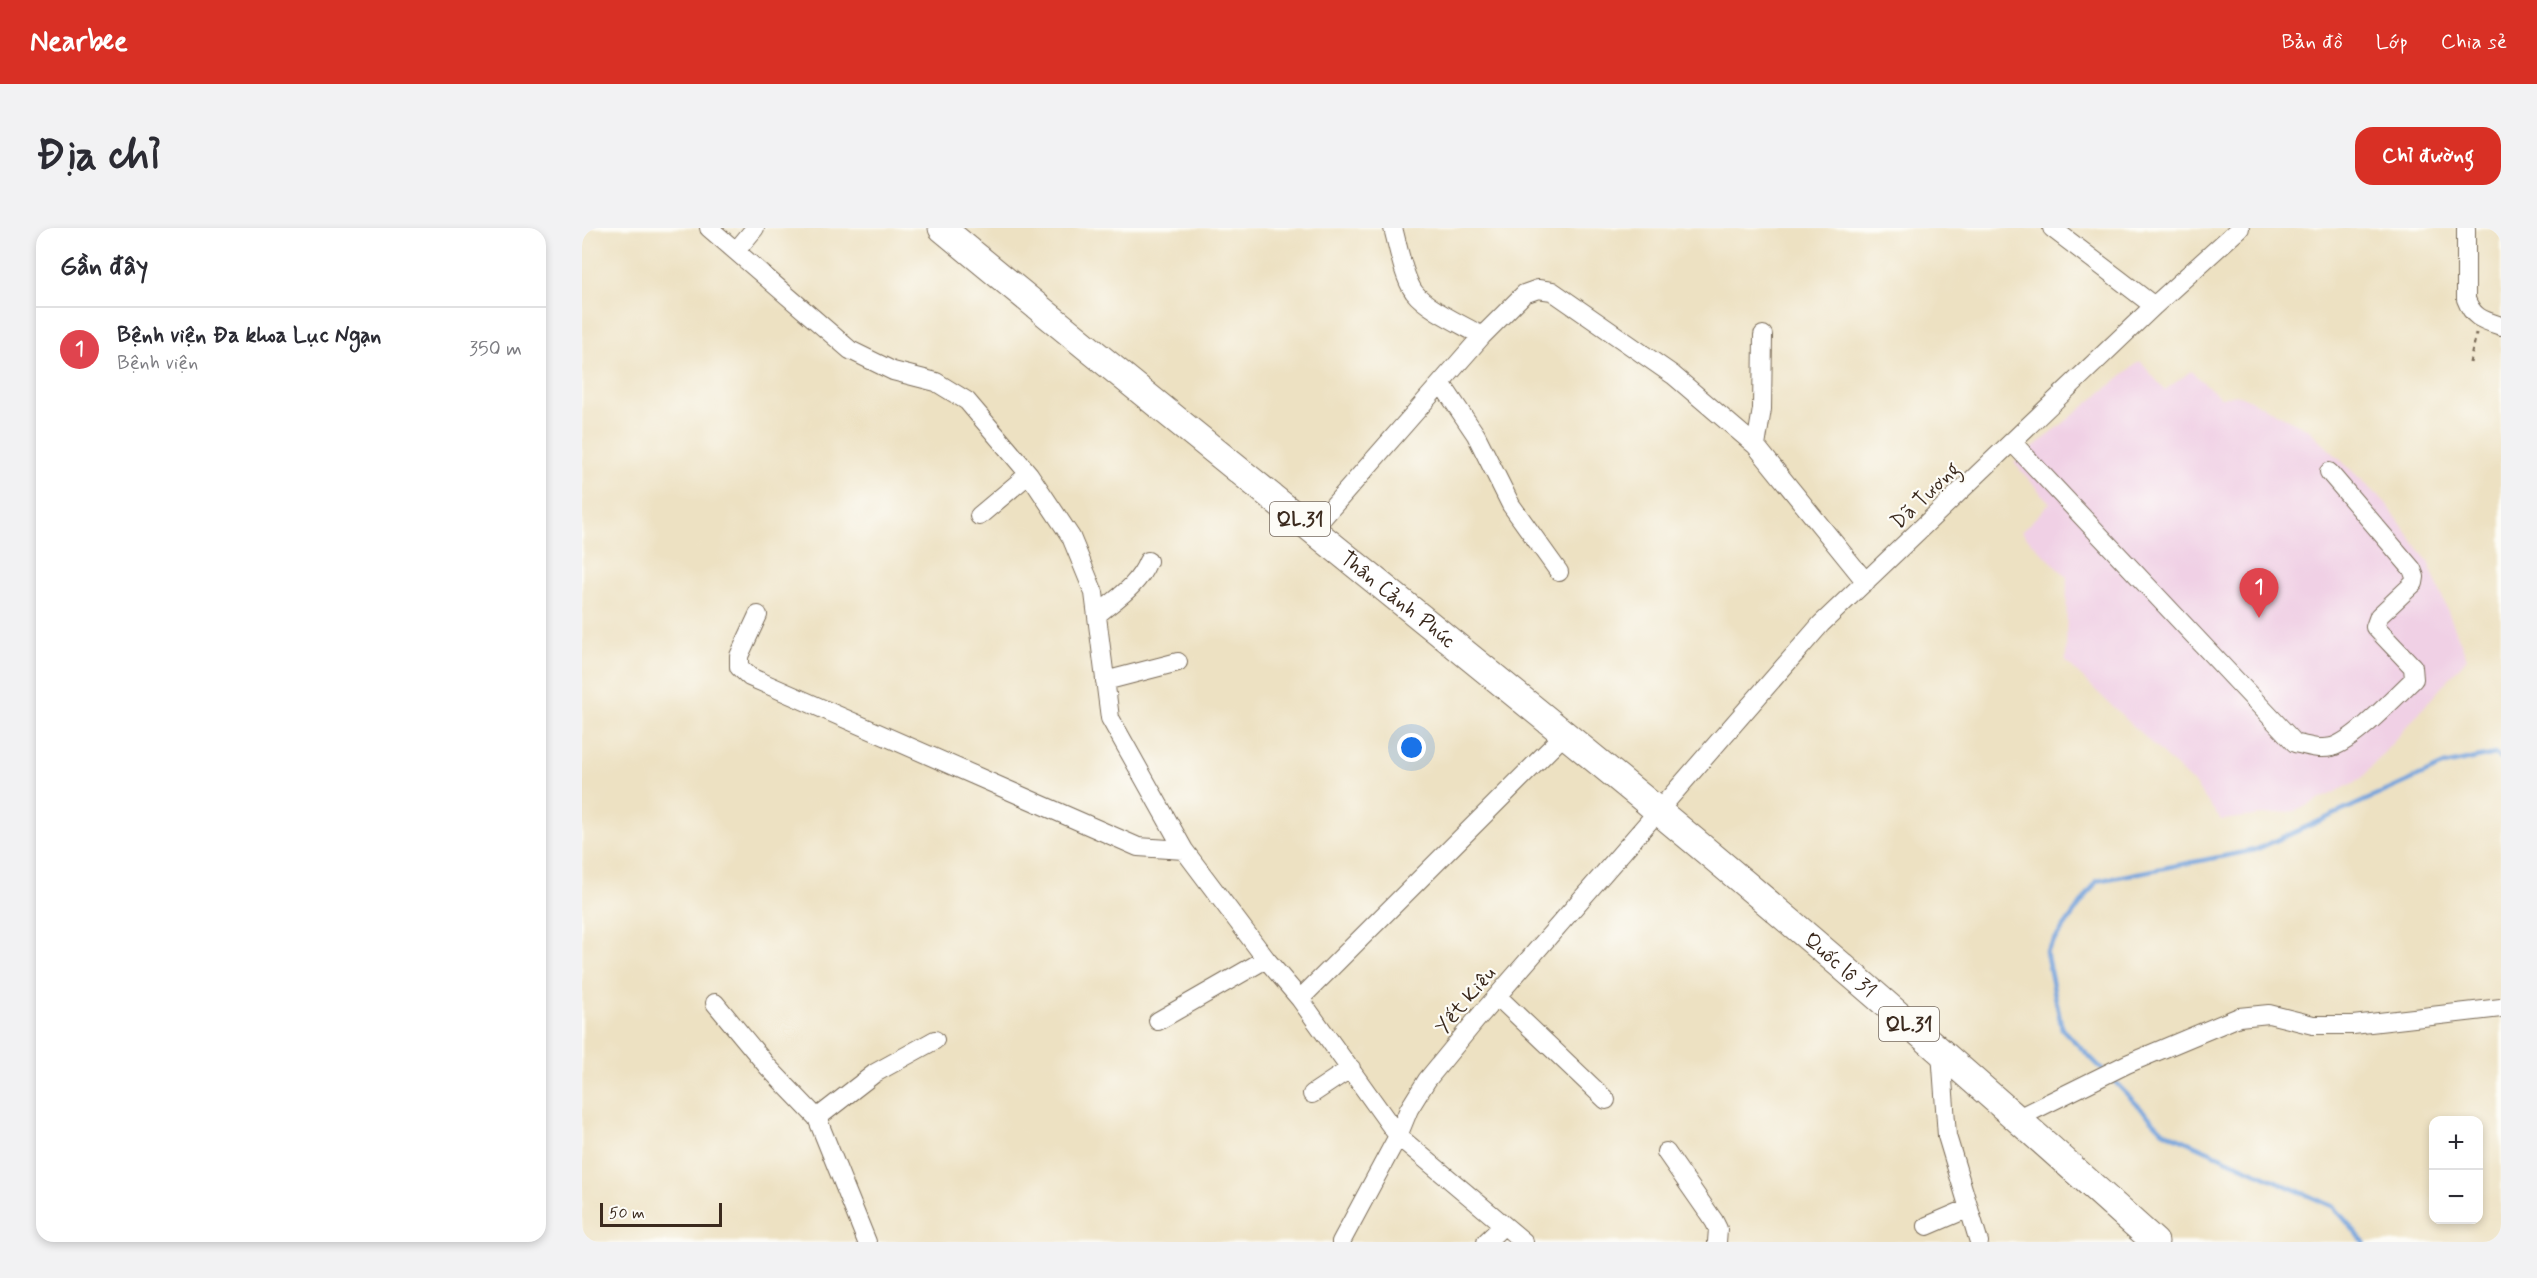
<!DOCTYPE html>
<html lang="vi">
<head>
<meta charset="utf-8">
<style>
  :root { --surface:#fff; --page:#f2f2f3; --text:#2b2b33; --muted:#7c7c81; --line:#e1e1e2; --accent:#d93025 }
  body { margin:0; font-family:Mynerve,sans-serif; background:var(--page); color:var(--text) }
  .controls { position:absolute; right:18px; bottom:18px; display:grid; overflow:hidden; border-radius:12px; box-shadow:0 3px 9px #0003 }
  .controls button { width:54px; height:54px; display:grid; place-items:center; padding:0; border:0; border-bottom:2px solid var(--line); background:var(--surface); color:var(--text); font:30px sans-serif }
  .scale { position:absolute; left:18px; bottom:15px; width:122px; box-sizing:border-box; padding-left:6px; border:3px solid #3b2a1e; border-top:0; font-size:16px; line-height:21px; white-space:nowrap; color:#3b2a1e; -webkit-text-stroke:4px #fdfcf7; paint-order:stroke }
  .you { position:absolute; left:830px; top:520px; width:21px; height:21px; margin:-15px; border:4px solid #fff; border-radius:50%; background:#1a73e8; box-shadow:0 0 0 9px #1a73e833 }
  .badge { display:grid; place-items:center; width:39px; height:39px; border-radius:50%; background:var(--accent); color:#fff; font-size:20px; font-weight:700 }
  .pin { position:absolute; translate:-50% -50px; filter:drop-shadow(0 2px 3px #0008) }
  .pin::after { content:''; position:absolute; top:32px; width:21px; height:18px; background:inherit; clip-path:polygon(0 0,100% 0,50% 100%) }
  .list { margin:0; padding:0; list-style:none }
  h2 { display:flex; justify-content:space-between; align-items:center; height:78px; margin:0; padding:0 24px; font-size:26px }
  h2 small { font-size:20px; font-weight:400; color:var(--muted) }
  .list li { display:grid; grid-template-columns:39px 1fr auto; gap:18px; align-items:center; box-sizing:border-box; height:84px; padding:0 24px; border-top:2px solid var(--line) }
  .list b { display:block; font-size:22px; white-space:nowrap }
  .list p { margin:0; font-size:20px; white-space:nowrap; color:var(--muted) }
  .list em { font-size:20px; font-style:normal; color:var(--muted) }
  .map { position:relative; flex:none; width:1919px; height:1014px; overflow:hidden; border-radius:18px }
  header { display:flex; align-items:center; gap:36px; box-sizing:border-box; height:84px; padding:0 30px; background:var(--accent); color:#fff }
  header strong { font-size:28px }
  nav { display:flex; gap:33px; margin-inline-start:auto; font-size:21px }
  .intro { display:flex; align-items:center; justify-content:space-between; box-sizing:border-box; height:144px; padding:0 36px }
  h1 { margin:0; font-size:42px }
  .button { padding:15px 27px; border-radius:18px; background:var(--accent); color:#fff; font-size:21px; font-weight:700 }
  main { display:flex; gap:36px; padding:0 36px }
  aside { flex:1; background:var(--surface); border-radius:18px; box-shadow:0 3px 9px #0003 }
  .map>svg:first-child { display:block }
  .built { fill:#f0d0e5 }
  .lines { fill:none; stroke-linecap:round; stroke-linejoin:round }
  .stream { stroke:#72a2dc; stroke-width:4.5 }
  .minor-casing { stroke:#796a57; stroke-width:20 }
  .highway-casing { stroke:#796a57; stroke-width:29 }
  .path { stroke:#796a57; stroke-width:3; stroke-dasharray:4.5 4.5; stroke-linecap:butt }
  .minor { stroke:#fff; stroke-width:18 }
  .highway { stroke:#fff; stroke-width:27 }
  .labels { text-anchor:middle; stroke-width:4.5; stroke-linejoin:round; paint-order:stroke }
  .shield { fill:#fdfcf7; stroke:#75695f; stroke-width:1.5 }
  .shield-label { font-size:20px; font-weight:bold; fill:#3b2a1e }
  .street-label { font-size:21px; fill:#3b2a1e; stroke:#fdfcf7 }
</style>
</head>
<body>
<header>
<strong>Nearbee</strong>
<nav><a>Bản đồ</a><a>Lớp</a><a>Chia sẻ</a></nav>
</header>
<div class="intro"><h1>Địa chỉ</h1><a class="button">Chỉ đường</a></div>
<main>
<aside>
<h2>Gần đây<small></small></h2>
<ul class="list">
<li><span class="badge" style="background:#e0444e">1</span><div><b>Bệnh viện Đa khoa Lục Ngạn</b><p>Bệnh viện</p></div><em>350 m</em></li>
</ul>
</aside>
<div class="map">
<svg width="1919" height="1014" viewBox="0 0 1919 1014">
  <rect width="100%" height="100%" fill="#fdfcf7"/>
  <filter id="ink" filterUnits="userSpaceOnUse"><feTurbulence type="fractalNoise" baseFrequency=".0167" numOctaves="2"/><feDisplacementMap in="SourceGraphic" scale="12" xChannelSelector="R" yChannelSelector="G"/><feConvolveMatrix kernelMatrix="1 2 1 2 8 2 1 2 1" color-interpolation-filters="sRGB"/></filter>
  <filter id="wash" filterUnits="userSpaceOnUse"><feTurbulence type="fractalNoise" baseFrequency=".008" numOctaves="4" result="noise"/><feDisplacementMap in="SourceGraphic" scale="24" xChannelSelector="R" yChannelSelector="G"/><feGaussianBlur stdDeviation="1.35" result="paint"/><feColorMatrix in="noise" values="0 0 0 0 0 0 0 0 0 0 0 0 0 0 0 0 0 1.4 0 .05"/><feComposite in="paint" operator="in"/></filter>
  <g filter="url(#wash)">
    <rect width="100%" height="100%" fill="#ede1c2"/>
    <path class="built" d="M1558 133 1583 162 1609 143 1638 169 1658 167 1726 201 1804 275 1846 334 1885 430 1778 552 1714 583 1639 592 1613 557 1484 434 1485 349 1439 304 1468 275 1432 235Z"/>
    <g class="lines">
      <path class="stream" d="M1522 843 1480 801 1464 724 1515 653 1673 622 1862 537 1913 526 1919 532
        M1528 849 1581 903 1752 979 1782 1014"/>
    </g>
  </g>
  <g filter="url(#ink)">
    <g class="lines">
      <defs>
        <path id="minor" d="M127 0 268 122 311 143 354 154 385 173 447 246 489 309 512 365 528 490 602 622 684 731 718 771 816 908 942 1014
          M811 0C816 18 821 48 832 64 845 81 881 97 900 108
          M1470 0 1572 78
          M1884 0V71C1891 90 1901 92 1919 98
          M154 23 173 0
          M859 155 894 207 929 277 977 344
          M1430 214 1713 515C1725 518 1737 522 1750 519 1773 512 1813 469 1832 451L1831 439 1793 399 1797 388 1832 355 1833 349 1830 341 1747 244
          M1174 218 1180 181 1181 107
          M397 288 447 246
          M731 301 900 108 942 66 956 61 970 63 1091 147 1174 218 1284 354
          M176 387 157 428V439L168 449 556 619 602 622
          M515 387C535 370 556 358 566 333
          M523 453 596 434
          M915 768 1024 872
          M718 771 982 507
          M133 775 186 839 235 890 285 1014
          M576 793 684 731
          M1359 824 1365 908 1397 1014
          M730 866 769 840
          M235 890 293 845 353 812
          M1436 890 1545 836 1657 789 1687 786 1731 797H1771L1919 780
          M1084 924 1132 993 1136 1001 1135 1014
          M1345 998 1387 980
          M759 1014 816 908 827 881 845 852 895 791 1239 396 1572 78 1658 0
          M904 1014 922 997"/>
        <g id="highway">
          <path id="s1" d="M360 0C596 196 838 386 1075 582 1244 722 1410 867 1573 1014"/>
        </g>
      </defs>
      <use href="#minor" class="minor-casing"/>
      <use href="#highway" class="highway-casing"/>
      <path class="path" d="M1888 135 1894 105"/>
      <use href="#minor" class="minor"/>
      <use href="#highway" class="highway"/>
    </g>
  </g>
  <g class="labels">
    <g class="shield">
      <rect x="688" y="274" width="60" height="34" rx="4.5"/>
      <rect x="1297" y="779" width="60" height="34" rx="4.5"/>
    </g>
    <g class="shield-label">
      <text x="718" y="298">QL.31</text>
      <text x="1327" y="803">QL.31</text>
    </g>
    <g class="street-label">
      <text transform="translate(1343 267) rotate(-44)" y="7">Dã Tượng</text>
      <text dy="7" stroke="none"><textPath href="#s1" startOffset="588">Thân Cảnh Phúc</textPath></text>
      <text dy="7" stroke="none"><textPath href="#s1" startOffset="1162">Quốc lộ 31</textPath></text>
      <text transform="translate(883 772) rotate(-50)" y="7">Yết Kiêu</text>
    </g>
  </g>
</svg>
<div class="controls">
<button>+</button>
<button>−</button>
</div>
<div class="scale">50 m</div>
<div class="you"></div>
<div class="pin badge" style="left:1677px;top:390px;background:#e0444e">1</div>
</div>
</main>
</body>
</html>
